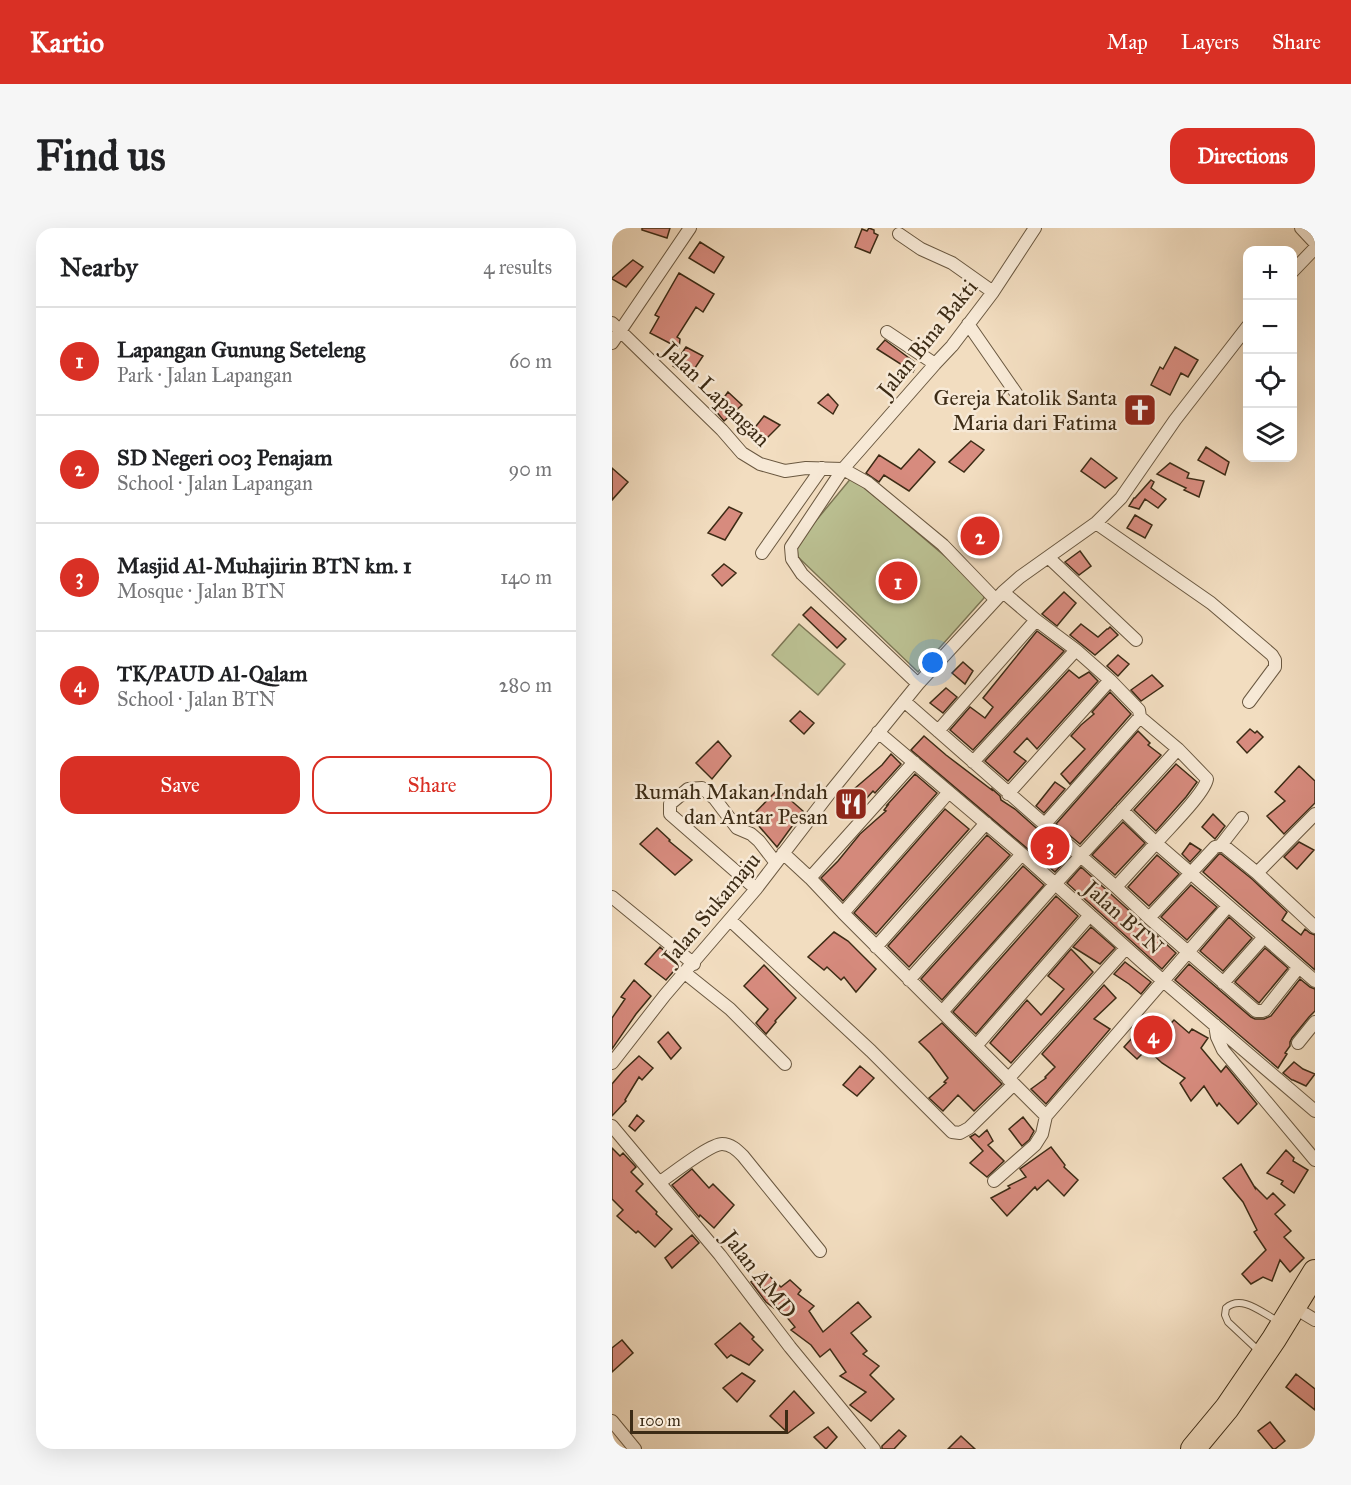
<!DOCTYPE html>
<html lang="en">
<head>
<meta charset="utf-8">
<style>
  :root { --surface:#fff; --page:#f6f6f6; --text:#202124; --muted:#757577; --line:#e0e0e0; --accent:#d93025 }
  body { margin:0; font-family:"IM FELL Great Primer",serif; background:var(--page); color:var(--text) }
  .controls { position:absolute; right:18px; top:18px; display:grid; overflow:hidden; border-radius:12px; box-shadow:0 6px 24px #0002 }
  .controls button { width:54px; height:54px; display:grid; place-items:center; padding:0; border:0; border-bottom:2px solid var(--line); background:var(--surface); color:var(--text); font:30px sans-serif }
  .scale { position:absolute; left:18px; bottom:15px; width:158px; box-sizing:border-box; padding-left:6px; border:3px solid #3c2b15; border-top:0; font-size:16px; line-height:21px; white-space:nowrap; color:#3c2b15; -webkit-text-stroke:4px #f7e9d6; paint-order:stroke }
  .you { position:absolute; left:321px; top:435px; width:21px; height:21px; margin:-15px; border:4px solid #fff; border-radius:50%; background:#1a73e8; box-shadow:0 0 0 9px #1a73e833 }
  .badge { display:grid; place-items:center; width:39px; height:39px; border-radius:50%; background:var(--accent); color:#fff; font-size:20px; font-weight:700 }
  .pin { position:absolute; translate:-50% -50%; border:3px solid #fff; box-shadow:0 2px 6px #0006 }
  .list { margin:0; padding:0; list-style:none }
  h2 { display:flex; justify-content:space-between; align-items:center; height:78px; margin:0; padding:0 24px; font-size:26px }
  h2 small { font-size:20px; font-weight:400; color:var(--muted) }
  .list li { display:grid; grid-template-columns:39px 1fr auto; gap:18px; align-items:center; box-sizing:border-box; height:108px; padding:0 24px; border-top:2px solid var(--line) }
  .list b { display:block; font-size:22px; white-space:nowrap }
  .list p { margin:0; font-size:20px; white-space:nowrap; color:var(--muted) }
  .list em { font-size:20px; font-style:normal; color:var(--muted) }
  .actions { display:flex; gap:12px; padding:18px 24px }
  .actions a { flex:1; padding:14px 0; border:2px solid var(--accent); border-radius:18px; text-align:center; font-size:21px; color:var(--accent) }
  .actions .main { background:var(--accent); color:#fff }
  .icon { flex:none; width:33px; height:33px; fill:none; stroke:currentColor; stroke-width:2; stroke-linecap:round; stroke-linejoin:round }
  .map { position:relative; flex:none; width:703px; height:1221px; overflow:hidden; border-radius:18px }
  header { display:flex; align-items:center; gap:36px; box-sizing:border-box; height:84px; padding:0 30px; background:var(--accent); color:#fff }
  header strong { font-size:28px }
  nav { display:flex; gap:33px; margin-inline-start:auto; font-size:21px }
  .intro { display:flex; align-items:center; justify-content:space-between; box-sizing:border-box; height:144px; padding:0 36px }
  h1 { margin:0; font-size:42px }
  .button { padding:15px 27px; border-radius:18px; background:var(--accent); color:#fff; font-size:21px; font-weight:700 }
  main { display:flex; gap:36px; padding:0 36px }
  aside { flex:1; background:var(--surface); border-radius:18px; box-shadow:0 6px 24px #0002 }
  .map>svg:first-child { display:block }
  .green { fill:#bbc092; stroke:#7c7654; stroke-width:1.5 }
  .building { fill:#d78b7e; stroke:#3c2b15; stroke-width:1.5 }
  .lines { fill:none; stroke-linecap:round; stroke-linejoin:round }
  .lane-casing { stroke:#6a5840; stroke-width:8 }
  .street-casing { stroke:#6a5840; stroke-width:14 }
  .highway-casing { stroke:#3c2b15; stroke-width:26 }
  .lane { stroke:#f7e9d6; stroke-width:6 }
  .street { stroke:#f7e9d6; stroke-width:12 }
  .highway { stroke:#f2ddc0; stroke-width:24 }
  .labels { text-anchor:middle; stroke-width:5; stroke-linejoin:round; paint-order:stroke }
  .street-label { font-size:22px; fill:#3c2b15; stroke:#f7e9d6 }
  .poi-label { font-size:22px; fill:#3c2b15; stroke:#f7e9d6; text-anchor:end }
</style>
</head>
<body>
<header>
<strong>Kartio</strong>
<nav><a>Map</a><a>Layers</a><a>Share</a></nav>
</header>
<div class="intro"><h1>Find us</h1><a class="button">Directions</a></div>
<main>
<aside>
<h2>Nearby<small>4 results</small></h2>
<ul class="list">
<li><span class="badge">1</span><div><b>Lapangan Gunung Seteleng</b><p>Park · Jalan Lapangan</p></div><em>60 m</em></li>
<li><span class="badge">2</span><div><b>SD Negeri 003 Penajam</b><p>School · Jalan Lapangan</p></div><em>90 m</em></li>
<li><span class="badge">3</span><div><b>Masjid Al-Muhajirin BTN km. 1</b><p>Mosque · Jalan BTN</p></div><em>140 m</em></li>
<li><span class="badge">4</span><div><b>TK/PAUD Al-Qalam</b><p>School · Jalan BTN</p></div><em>280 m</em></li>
</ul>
<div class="actions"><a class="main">Save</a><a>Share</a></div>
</aside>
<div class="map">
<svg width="703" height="1221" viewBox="0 0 703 1221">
  <rect width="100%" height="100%" fill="#f2ddc0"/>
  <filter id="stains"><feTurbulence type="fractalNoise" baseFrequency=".00333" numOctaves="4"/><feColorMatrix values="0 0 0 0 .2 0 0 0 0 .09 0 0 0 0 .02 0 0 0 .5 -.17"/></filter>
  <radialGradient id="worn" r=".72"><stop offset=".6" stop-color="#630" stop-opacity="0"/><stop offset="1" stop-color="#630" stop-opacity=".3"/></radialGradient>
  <path class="green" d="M240 249 348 341 371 365 372 370 306 444 186 329 185 321 188 312Z
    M187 396 233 436 206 467 160 427Z"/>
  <path class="building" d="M30 0H58L55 10 30 2Z
    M257 0 262 2V5L266 7 258 25 243 19 250 1 255 3Z
    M88 14 112 29 102 45 77 30Z
    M21 32 31 39 14 59 0 51V50Z
    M67 45 102 66 91 84 84 79 65 109 68 111 67 120 38 105 47 89 43 87Z
    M273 112 305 136 301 144 265 121Z
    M74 119 91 128 77 149 61 138Z
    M563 119 586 132 576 149 569 145 558 167 539 157 548 139 551 141Z
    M116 164 130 177 112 193 103 182Z
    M216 166 226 177 221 186 206 175Z
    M152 188 168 197 146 219 137 207Z
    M359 213 372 222 352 244 337 234Z
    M594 219 617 234 613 247 586 232Z
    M307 221 323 234 297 263 272 247 267 254 254 245 267 227 289 241Z
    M479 230 505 250 493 260 469 243Z
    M558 235 577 245 575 250 592 253 587 269 572 262 574 260 545 246Z
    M0 240 16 254 0 272Z
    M539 252 542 254 539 260 554 271 546 280 533 271 527 281 517 278 522 270H523Z
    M117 279 130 285 113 312 96 305Z
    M523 287 540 297 533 310 515 300Z
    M468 323 479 338 467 347 453 334Z
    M112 336 124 345 110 358 100 347Z
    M452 364 464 375 445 398 430 386Z
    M199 379 234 411 225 420 191 387Z
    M469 396 486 409 495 401H496L498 399 506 407 483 427 458 407Z
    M425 403 452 423 361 522 338 502 358 479 373 490 381 479 371 470Z
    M506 427 517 436 506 448 495 438Z
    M351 434 361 443 353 456 340 445Z
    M457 442 467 450 477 444 486 453 425 521 415 510 402 524 414 533 396 553 373 533Z
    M540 447 551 458 529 473 519 462Z
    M334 460 345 469 331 485 318 475Z
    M498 464 519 486 458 556 449 546 473 521 459 508 469 497 482 486 480 484Z
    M188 483 202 495 192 506 178 493Z
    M638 501 643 505 645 503 651 509 635 525 625 514Z
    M526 503 538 515 536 517 549 527 468 616 444 596Z
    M312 508 334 527 380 562V561L388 568 389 572 403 581 457 629 443 644 299 522Z
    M106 513 119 528 100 551 84 535Z
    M279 526 289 536 263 565 261 563 252 573 242 561 270 537Z
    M564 536 585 554 574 569 544 603 522 582Z
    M687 538 703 553V575L672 606 655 588 673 573 663 564Z
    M303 546 325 565 231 673 209 650 226 633 248 606 274 583 272 582 276 577H275Z
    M443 554 453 561 432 585 424 578Z
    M166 561 191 583 165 619 139 589Z
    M333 581 357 601 264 706 242 685Z
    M601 586 613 598 603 611 590 599Z
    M511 594 533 615 503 647 480 627Z
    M45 600 58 612 57 613 80 632 63 647 28 616Z
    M375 607 398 627 297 739 276 718Z
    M687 614 702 622 685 641 672 629Z
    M578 615 589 622 578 634 570 626Z
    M607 626H609L640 651 675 684 670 692 689 707 693 701 698 705 703 707V742L591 644Z
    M545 627 567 646 537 678 516 659Z
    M411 638 432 657 330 772 309 751Z
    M469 639 564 725 550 741 455 655Z
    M579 657 605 679 575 712 549 689Z
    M444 668 466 688 364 806 341 784Z
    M617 689 640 710 611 743 588 723Z
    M479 699 503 720 488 736 461 719Z
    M222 704 236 713 264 741 244 764 232 749 229 752 215 739 212 742 196 729Z
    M48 719 67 737 54 752 33 736Z
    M653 720 676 740 647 775 623 754Z
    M459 721 481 744 399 835 378 815 415 772 429 787 431 785 452 761 436 748Z
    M513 734 539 754 529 766 517 756 502 746Z
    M577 736 639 789 643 791H652L659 788 688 751 698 759 703 761V783L697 789 680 810 678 814V818L673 825 675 826 666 840 563 752Z
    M152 737 184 770 163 793 164 794 154 806 144 795 156 781 132 758Z
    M22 752 39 768 24 786 0 821V790L13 771 9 769Z
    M492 757 504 770 482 791 498 801 434 876 419 861 434 850 433 849 443 839 430 826Z
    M562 792 577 805 580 801 596 810 589 820 609 844 614 838 645 876 626 896 607 875 605 878 592 858 579 873 568 855 573 850 550 835 535 821Z
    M330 795 390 856 362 883 346 867 331 883 317 870 334 855 332 854 336 850 318 825 307 814Z
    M56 804 69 820 59 831 46 814Z
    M521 809 534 822 525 831 512 819Z
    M27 828 41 840 30 852 27 849 13 872 14 873 0 888V856L11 843Z
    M682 834 691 841 703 846 694 858 681 852H680L671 845Z
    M248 838 262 850 245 868 231 857Z
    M25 887 32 893 23 903 17 898Z
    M411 889 422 903 417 912 410 918 397 901Z
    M375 902 381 913 376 917 392 933 375 949 358 935 371 923 358 909 363 906 367 909Z
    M439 919 453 937 452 939 466 952 452 968 436 952 425 962 423 959 395 988 379 970 398 960 396 958 414 949 408 941Z
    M0 920 8 928 11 925 24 939 19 944 31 956 24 963 45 984 44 986 60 1001 43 1019 26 1003 24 1005 5 988 11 982 0 971Z
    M674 922 682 930 681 933 696 942 682 965 669 956 671 953 655 945Z
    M629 936 643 960V959L655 971 661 965 673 977 663 986 679 1003 672 1009 692 1030 678 1044 668 1032 660 1053 651 1049 639 1056 630 1046 654 1022 642 1004 645 1002 631 974 611 950Z
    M80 941 97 960 101 956 122 977 102 1000 88 987 87 989 60 957Z
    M80 1007 87 1015 60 1040 53 1030Z
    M153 1044 169 1059 178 1052 189 1062 186 1066 202 1078 197 1083 211 1104 246 1074 259 1089 239 1105 255 1123 251 1126 267 1138 258 1147 282 1171 259 1193 238 1177 254 1164 228 1148 234 1144 218 1121 208 1129 199 1117 179 1102 183 1099 169 1082 167 1084 154 1074 139 1054Z
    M128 1095 142 1109 140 1111 151 1122 137 1137 119 1127 115 1130 103 1116Z
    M10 1112 21 1125 0 1144V1120Z
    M130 1145 143 1153 125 1174 111 1160Z
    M684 1146 703 1161V1182L674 1159Z
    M182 1163 202 1185 176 1205 158 1188Z
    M658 1194 673 1213 663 1221H661L646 1203Z
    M216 1199 225 1209 214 1221 202 1209Z
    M287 1202 294 1208 282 1221H270V1218Z
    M349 1208 363 1221H336Z"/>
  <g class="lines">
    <defs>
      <path id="lane" d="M647 1123 616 1094 613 1087 614 1080C630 1066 650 1085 666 1093"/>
      <path id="street" d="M689 0 703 15
        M287 6 309 21 340 35 381 64
        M680 44 703 20
        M0 95 110 202 130 225 148 236 173 243 194 240 231 241 256 255 331 317 383 371
        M356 96 406 168
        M275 104 323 136
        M0 115 78 0
        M484 295 599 375 660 427 663 432V439L637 474
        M150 325 210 240
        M436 329 524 412
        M391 364 424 392 464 422 498 452 527 482 528 489 566 521
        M306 456 190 346 180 331 179 319 231 241 323 136 340 118 381 64 423 0
        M292 473 504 659 544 615 703 753
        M326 503 424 392
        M266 504 410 626 550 752 703 883
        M361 534 464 422
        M396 566 498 452
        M432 597 528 489
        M609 617 630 590
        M171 625 198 650 231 685 434 888 616 678
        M645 645 703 699
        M198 650 302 534
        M504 659 537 690 644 783H650L653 782 687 739
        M144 661 58 586V576L76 561 90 560 103 571 125 600 139 606 147 613 164 635
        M0 669 82 736
        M231 685 337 564
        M537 690 603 619 607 618H612L645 645 703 586
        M118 692 259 823 340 904 348 905 357 900 402 856
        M264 719 374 595
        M73 745 118 781 173 836
        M297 752 410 626
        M611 755 652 709
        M330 784 444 655 566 521 595 551C593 565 555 602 544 615L510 582
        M603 797 605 809 611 822 703 932
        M686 815 703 794
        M364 818 478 687
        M0 835 53 767 144 661 220 562 306 456 391 364 408 349 484 295 509 270 563 192 636 98
        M396 851 514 720
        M0 898 108 1027 178 1119 262 1221
        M382 953 423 917 430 906 434 888
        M48 954C60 946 98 916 110 916 119 916 125 922 131 928L208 1023
        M693 1086 703 1092
        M0 1193 23 1221"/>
      <path id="highway" d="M581 1221 615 1180 662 1111 703 1044"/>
    </defs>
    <use href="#lane" class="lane-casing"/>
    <use href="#street" class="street-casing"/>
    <use href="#highway" class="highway-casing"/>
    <use href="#lane" class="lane"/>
    <use href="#street" class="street"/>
    <use href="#highway" class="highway"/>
  </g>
  <defs>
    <symbol id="church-square" viewBox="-11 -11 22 22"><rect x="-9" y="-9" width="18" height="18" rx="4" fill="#8f2418" stroke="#f7e9d6"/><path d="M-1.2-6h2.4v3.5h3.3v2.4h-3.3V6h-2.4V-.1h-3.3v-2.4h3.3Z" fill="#fff"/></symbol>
    <symbol id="restaurant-square" viewBox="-11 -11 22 22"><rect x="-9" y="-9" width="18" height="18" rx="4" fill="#8f2418" stroke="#f7e9d6"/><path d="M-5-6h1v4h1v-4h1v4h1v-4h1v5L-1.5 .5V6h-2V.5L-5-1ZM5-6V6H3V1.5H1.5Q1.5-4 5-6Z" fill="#fff"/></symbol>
  </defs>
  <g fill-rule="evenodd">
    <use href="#church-square" x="509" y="163" width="38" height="38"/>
    <use href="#restaurant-square" x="220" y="557" width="38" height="38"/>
  </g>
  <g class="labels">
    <g class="street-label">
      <text transform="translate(315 110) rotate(-51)" y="8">Jalan Bina Bakti</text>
      <text transform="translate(105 166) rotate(44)" y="8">Jalan Lapangan</text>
      <text transform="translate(99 680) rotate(-50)" y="8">Jalan Sukamaju</text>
      <text transform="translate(512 689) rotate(42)" y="8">Jalan BTN</text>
      <text transform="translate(148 1046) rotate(52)" y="8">Jalan AMD</text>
    </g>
    <g class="poi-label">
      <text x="505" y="177">Gereja Katolik Santa<tspan x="505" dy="25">Maria dari Fatima</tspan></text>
      <text x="216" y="571">Rumah Makan Indah<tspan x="216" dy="25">dan Antar Pesan</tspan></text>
    </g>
  </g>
  <rect width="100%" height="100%" filter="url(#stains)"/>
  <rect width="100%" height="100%" fill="url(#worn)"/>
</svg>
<div class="controls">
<button>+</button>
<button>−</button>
<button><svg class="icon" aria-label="locate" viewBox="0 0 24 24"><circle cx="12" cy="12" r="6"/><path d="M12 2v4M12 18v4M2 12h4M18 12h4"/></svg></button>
<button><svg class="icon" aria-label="layers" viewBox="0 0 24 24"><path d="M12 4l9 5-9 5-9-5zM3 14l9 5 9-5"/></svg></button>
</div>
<div class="scale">100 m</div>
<div class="you"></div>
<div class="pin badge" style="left:286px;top:353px">1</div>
<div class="pin badge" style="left:368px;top:308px">2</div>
<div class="pin badge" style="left:438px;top:618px">3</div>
<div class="pin badge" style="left:541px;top:807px">4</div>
</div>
</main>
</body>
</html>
